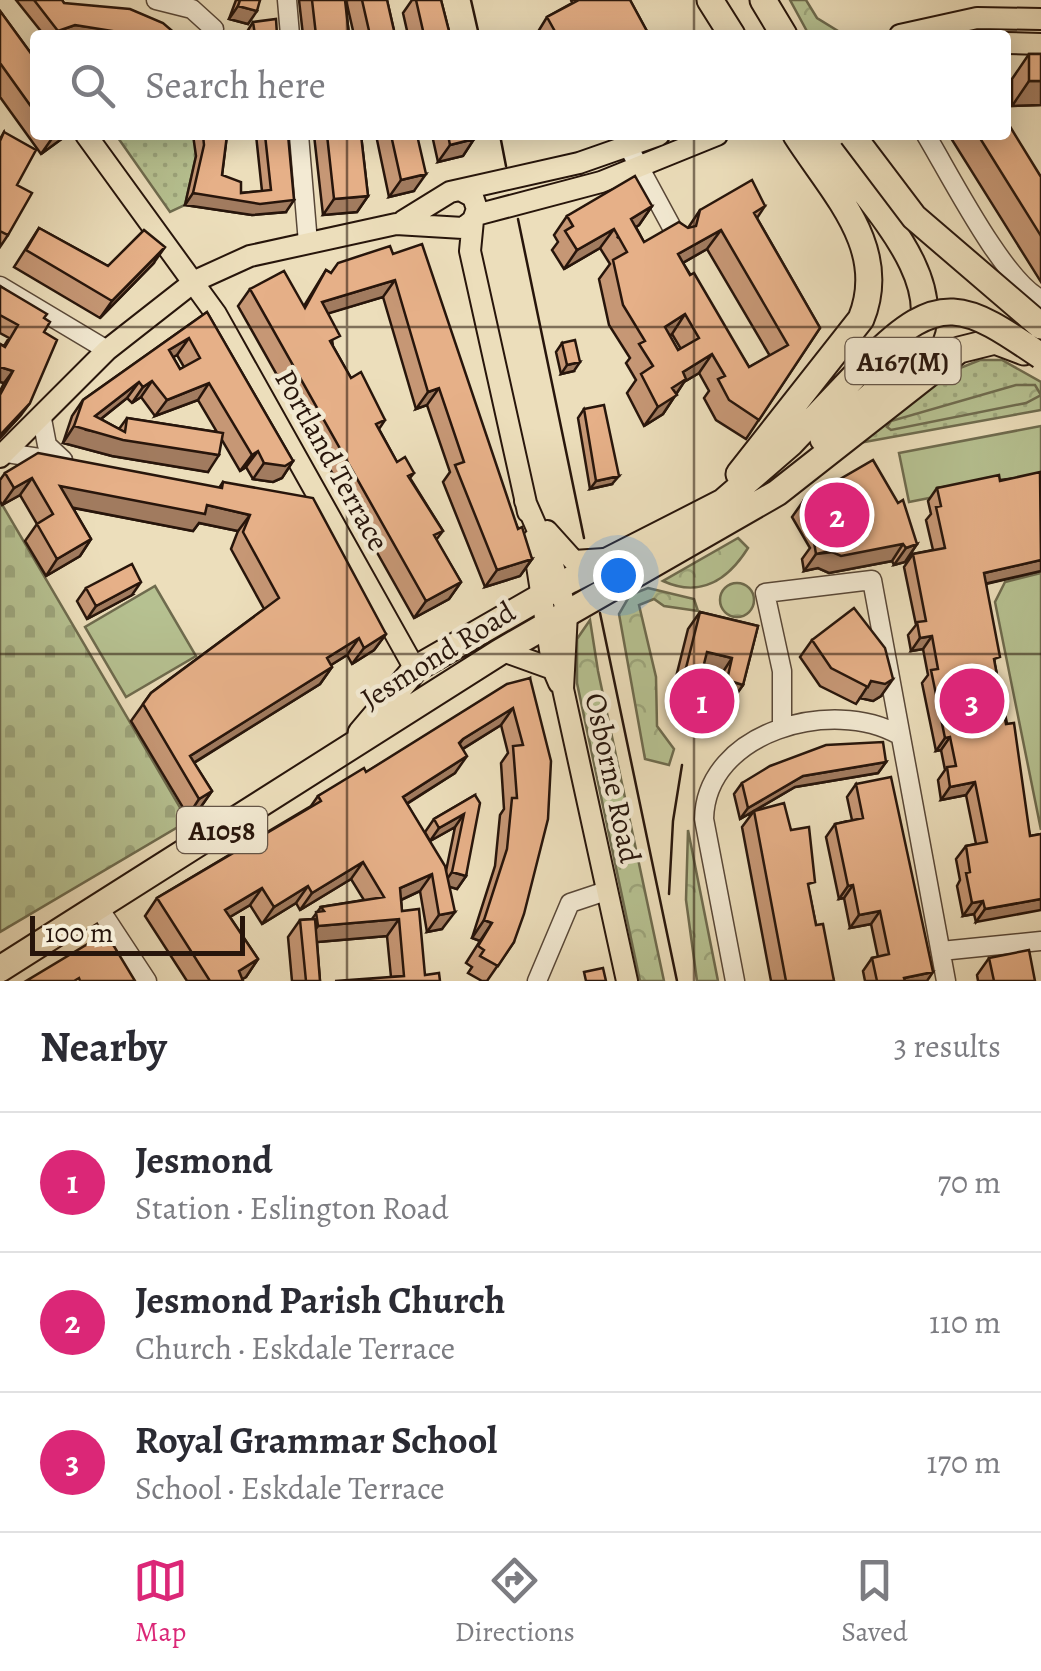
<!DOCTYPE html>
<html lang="en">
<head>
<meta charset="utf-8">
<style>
  :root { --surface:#fff; --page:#f2f2f3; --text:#2b2b33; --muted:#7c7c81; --line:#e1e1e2; --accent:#db2777 }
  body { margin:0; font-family:Alegreya,serif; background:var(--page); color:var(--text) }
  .scale { position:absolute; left:30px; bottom:25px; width:215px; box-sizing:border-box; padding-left:10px; border:5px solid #27150b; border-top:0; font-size:28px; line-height:35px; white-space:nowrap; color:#27150b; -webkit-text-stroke:8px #f3ead3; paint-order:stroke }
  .you { position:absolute; left:618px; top:575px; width:35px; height:35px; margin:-25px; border:8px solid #fff; border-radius:50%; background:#1a73e8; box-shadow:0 0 0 15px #1a73e833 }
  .badge { display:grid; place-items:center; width:65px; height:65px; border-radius:50%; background:var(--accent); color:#fff; font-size:32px; font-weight:700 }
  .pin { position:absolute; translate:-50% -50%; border:5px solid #fff; box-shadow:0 2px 10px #0006 }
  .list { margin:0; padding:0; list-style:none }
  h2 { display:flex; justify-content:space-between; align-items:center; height:130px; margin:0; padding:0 40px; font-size:42px }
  h2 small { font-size:32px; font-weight:400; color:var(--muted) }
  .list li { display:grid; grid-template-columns:65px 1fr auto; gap:30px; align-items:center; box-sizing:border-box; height:140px; padding:0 40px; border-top:2px solid var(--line) }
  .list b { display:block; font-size:38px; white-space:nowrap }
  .list p { margin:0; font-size:32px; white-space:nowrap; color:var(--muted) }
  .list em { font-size:32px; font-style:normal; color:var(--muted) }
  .icon { flex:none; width:55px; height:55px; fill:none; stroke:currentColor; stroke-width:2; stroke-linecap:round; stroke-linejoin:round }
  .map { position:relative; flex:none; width:1041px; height:981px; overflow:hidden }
  .search { position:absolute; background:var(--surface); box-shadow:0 5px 25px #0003; left:30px; right:30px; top:30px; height:110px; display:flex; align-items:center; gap:25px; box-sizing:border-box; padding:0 35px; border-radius:10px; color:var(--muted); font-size:38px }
  .sheet { height:550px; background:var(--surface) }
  nav { display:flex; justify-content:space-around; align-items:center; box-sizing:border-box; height:140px; border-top:2px solid var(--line); background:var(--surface); font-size:28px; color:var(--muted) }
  nav a { display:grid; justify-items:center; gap:5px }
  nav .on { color:var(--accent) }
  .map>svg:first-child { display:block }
  .grass { fill:url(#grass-dots); stroke:#6e6b4e; stroke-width:2.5 }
  .forest { fill:url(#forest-crowns); stroke:#6e6b4e; stroke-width:2.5 }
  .cemetery { fill:url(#cemetery-stones); stroke:#6e6b4e; stroke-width:2.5 }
  .park { fill:#b6c191; stroke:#6e6b4e; stroke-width:2.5 }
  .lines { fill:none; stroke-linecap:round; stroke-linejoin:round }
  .minor-casing { stroke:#584737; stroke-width:21 }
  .major-casing { stroke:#27150b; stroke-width:24 }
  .highway-casing { stroke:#27150b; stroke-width:29 }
  .minor { stroke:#f3ead3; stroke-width:18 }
  .major { stroke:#ecdebb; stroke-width:20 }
  .highway { stroke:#ecdebb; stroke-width:25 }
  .tram { stroke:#27150b; stroke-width:2.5 }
  .highway-bridge-casing { stroke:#27150b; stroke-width:29; stroke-linecap:butt }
  .highway-bridge { stroke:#ecdebb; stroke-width:25 }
  .wall { fill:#c69775; stroke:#27150b; stroke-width:2.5; fill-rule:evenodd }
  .shaded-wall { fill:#a17b5f; stroke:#27150b; stroke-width:2.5 }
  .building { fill:#e6b088; stroke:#27150b; stroke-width:2.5; fill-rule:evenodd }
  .grid { fill:none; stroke:#27150b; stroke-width:2.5; stroke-opacity:0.55 }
  .labels { text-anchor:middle; stroke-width:9; stroke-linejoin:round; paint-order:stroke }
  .shield { fill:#f3ead3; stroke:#645547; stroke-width:2.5 }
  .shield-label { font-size:28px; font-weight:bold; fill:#27150b }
  .street-label { font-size:30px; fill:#27150b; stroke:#f3ead3 }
</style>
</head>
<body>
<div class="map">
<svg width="1041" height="981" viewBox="0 0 1041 981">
  <defs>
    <pattern id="grass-dots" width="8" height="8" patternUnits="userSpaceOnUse" patternTransform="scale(2.5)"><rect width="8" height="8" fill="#b6c191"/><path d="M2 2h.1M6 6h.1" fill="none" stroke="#9ca57c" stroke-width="1.8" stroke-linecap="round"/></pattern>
    <pattern id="forest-crowns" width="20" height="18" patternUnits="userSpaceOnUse" patternTransform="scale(2.5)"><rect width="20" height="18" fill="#b6c191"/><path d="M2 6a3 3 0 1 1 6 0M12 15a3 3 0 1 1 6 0" fill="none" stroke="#9ca57c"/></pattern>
    <pattern id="cemetery-stones" width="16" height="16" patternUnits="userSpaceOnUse" patternTransform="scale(2.5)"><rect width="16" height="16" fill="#b6c191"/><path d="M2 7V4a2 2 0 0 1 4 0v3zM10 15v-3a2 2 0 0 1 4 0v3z" fill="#9ca57c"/></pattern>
  </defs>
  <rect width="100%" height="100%" fill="#ecdebb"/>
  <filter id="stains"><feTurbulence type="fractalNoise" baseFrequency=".002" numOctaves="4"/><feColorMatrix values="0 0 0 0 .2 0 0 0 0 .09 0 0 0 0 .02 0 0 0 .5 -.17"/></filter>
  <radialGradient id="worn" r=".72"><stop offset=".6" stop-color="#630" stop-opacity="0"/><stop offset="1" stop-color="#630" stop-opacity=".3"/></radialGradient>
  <path class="grass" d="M116 135H195L196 156 185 205 170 212Z
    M980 360H1002L1041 382V410L848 445 960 368Z"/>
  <path class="forest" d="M790 0H806L817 18 838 31 809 35Z
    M1016 385H1035L1041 395 1026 403 891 430 887 427 891 421Z
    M738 538 748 548C728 580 700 598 663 581Z
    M720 600a17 17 0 1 1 34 0a17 17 0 1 1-34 0Z
    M648 588 694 599 698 611 664 606 654 599 639 605 656 677 657 726 674 749 669 765 645 759 619 614 630 595Z
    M590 620 598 671 664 981H640L577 683V639Z
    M688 830 718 981H697L686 900Z"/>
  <path class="cemetery" d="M0 501 188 821 0 932Z"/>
  <path class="park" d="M1041 426V476L909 502 899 453Z
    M1041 573V830L995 602 1005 582Z
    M155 586 196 656 126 697 85 627Z"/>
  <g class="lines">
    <defs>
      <path id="minor" d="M156 0 192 9 214 29
        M287 0 290 35
        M299 135 308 243
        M926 135C949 173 1004 282 1041 299
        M629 148 676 235
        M0 286 107 350
        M42 419 47 445 63 460
        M7 453 52 460
        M782 727V671L765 593 872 580 946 981
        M99 908 147 981
        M941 951 1041 941
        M537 981 570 903 606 891
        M735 981 704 819C706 731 833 697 899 735"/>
      <path id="major" d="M900 35 977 18 1041 19
        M1006 43 1041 44
        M86 135 216 314 415 669
        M476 215 601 182 717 135
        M473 220 470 251 528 512
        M403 221 450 192 579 163 659 135
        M0 457 107 350 195 281 250 256 396 224 463 228 473 220 477 209 473 197 462 191
        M525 501 553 565 567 613 563 689 627 981
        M547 531 574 561 604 559
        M533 540 553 669 559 683
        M503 651 553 669"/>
      <path id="highway" d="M710 0 732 35
        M763 0 784 35
        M823 135C855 190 954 276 916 344 895 380 853 410 823 439
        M739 474 861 319C890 248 833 193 796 135
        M361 733 415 669 570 580 723 502 791 443 869 361
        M0 969 500 652 777 493 959 350 995 341 1024 352"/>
    </defs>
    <use href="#minor" class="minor-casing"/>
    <use href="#major" class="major-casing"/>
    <use href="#highway" class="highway-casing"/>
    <use href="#minor" class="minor"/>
    <use href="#major" class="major"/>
    <use href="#highway" class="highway"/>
    <path class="tram" d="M471 0 479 35
      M500 135 506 166
      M518 219 584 538
      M600 613 677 981
      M669 894 673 821 682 765"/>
    <defs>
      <path id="highway-bridge" d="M852 135 914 217 1041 326
        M869 361C940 289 965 304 1041 356"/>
    </defs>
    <use href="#highway-bridge" class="highway-bridge-casing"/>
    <use href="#highway-bridge" class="highway-bridge"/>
  </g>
  <path class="wall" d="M16 0H62L64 3 177 35H44Z
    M236 0H260L248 24 229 19Z
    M299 0H345L349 35H303Z
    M346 0H387L395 35H354Z
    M412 0H441L450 35H408L403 13Z
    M571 0H630L649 35H536L547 17 572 3Z
    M0 11 35 59V135H67L41 154 0 97Z
    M253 22 277 35H245Z
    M1029 54H1041V105L1012 106V79Z
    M4 132 17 185 8 235 0 247V139Z
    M193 135H227L222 175 241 193 262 191 256 135H288L286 212 252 215 185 205 196 156Z
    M314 135H361L368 196 357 212 323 215Z
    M376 135H417L414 191 389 197Z
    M432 135H473L474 139 463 156 438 162Z
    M949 135H1006L1041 177V282Z
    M652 206 639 225 636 227 644 242 688 228 700 210 765 206 757 218 820 328 746 439 716 420 704 398 709 391 699 373 684 382 663 414 644 426 627 393 636 380 626 363 630 358 609 325 599 279 610 264 600 248 564 269 552 250 558 242 554 235 567 216ZM707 249 770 356 749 367 683 263ZM672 334 681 349 678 350 669 335Z
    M39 228 108 266 153 264 100 318 14 267Z
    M393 254 532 559 520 576 485 587 443 482 450 472 427 405 416 409 383 297 328 313 333 346 351 378 385 420 379 429 397 462 414 473 410 478 443 531 436 540 461 582 449 599 414 618 238 306 250 289 304 306 326 270 331 273Z
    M0 286 44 318V332L21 415 0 438V391L4 383 0 382V344L4 346 9 338 0 333Z
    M207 312 293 461 282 478 273 482 253 479 246 467 240 471 222 440 208 472 112 456 63 443 72 416 83 400ZM177 355 184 367 180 369 173 357ZM141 397 155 416 198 400 217 432 127 418 119 429 101 419 127 398 132 403Z
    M562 343 574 371 561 374 556 352Z
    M584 409 612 484 590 489 578 418Z
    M5 473 219 488 223 482 386 634 374 650 352 664 347 655 331 665 332 667 320 684 194 763 212 791 200 808 188 816 131 721 151 693 264 609 231 549 238 531 199 523 193 531 73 508 91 539 80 556 46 576 25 541 37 524 20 495 2 505 0 501V480Z
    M1041 475V571L986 584 995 665 1030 836 1041 834 976 922 974 914 963 916 957 886 960 880 956 859 966 846 976 844 966 795 941 800 938 780 945 770 941 750 936 751 922 683 928 675 923 649 911 651 908 635 916 625 904 567 913 554 933 550 926 520 931 514 928 501 937 488Z
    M804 500 917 544 905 562 894 565 892 561 829 573 818 568 804 571 802 559 810 548 792 517Z
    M86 588 132 595 87 619 77 601Z
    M700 612 758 626 743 685 731 702 715 697 721 675 702 671 690 689 674 685 688 629Z
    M812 640 881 696 873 701 860 698 856 704 820 686 800 657Z
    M530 678 514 942 487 981H482L468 973 472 967 466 963 480 941 472 938 495 866 500 815 504 809 501 763 508 753 501 725 463 749 455 773 407 804 446 871 455 827 430 841 425 832 434 819 475 795 466 876 457 889 449 886 442 929 427 932 420 891 401 900 402 911 425 975 391 977 387 936 317 942 320 981H292L288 937 300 920 312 919 321 907 364 900 351 879 300 910 296 903 262 924 250 905 230 917 258 959 246 977 242 979 243 981H187L145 916 157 898 311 806 318 796 366 772Z
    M886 762 878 773 795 787 754 811 791 830 809 891 816 925 834 981H771L742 827 754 811 740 819 734 794 742 783Z
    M856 784 927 981H865L863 971 872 958 878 957 871 924 850 928 844 898 839 899 826 837 835 824 852 820 847 797Z
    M989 958 1035 981H978L977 975Z"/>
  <path class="shaded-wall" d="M238 6 257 11 248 24 229 19Z
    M75 25 134 33 132 35H56L58 31Z
    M1029 81H1041V105L1012 106Z
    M57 135H67L41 154 53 137Z
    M474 139 463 156 438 162 450 145Z
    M426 174 414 191 389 197 401 180Z
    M193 193 294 200 286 212 252 215 185 205Z
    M368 196 357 212 323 215 334 199Z
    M652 206 639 225 617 238 631 219Z
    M614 229 600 248 564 269 577 250Z
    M721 230 707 249 665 273 678 254Z
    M165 247 153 264 100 318 112 301Z
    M395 280 383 297 310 319 322 302Z
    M685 314 672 334 651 346 665 327Z
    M189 338 177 355 158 366 169 350Z
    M712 354 699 373 684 382 663 414 644 426 683 372Z
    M580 362 574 371 561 374 567 365Z
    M0 367 13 371 4 383 0 382Z
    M152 381 141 397 132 403 143 387Z
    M139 382 127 398 87 430 219 455 208 472 112 456 63 443 74 426 95 416Z
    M209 383 198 400 155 416 167 400Z
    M439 388 427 405 416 409 428 392Z
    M30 403 21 415 0 438V435Z
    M258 451 246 467 240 471 252 455Z
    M293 461 282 478 273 482 253 479 264 463Z
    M619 476 612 484 590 489 596 481Z
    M32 478 20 495 2 505 14 488Z
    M60 486 207 505 250 515 238 531 199 523 193 531 49 503Z
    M91 539 80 556 46 576 57 559Z
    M903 544 892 561 829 573 818 568 804 571 816 554Z
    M917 544 905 562 894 565 906 548Z
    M532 559 520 576 485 587 497 570Z
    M1041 560V571L975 586 984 573Z
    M141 582 132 595 87 619 96 606Z
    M461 582 449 599 414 618 426 601Z
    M386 634 374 650 352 664 364 648Z
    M932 636 923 649 911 651 920 638Z
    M359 638 347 655 315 675 327 658Z
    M707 652 732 658 721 675 695 669Z
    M332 667 320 684 182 770 190 756Z
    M686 668 702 672 690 689 674 685Z
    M893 679 881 696 873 701 860 698 871 681Z
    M727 680 743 685 731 702 715 697Z
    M513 708 501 725 451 756 463 739Z
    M950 737 941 750 936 751 945 738Z
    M467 756 455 773 390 814 403 797Z
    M886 762 878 773 795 787 740 819 748 808 803 776Z
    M975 782 966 795 941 800 950 787Z
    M212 791 200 808 188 816 199 799Z
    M464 814 455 827 430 841 439 828Z
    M363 862 351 879 300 910 312 893Z
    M452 872 466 876 457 889 443 885Z
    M432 874 420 891 388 906 400 888Z
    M853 885 844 898 839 899 848 886Z
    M308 886 296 903 262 924 274 907Z
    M262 888 250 905 213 927 225 910Z
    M1041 899V910L976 922 985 909Z
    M983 901 974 914 963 916 972 903Z
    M880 911 871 924 850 928 859 915Z
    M455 912 442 929 427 932 439 915Z
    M399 919 387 936 306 943 318 926Z
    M484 920 492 923 480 941 472 938Z
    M258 959 246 977 239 981V971Z
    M933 972 927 981H902L904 978Z"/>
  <path class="building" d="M34 0H62L64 3 130 9 163 23 177 35H137L75 25 58 31Z
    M240 0H260L257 11 238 6Z
    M312 0H345L349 35H316Z
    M362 0H387L395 35H370Z
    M416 0H441L450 35H424Z
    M579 0H630L649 35H557L547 17Z
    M0 11 35 59V112L0 63Z
    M276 19 277 35H255L253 22Z
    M1029 54H1041V81H1029Z
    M1006 120 1041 177V236L978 135H1006Z
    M4 132 36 150 17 185 32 193 8 235 0 231V141Z
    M203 135H227L222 175 241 182V193L271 190 265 135H288L294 200 260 204 193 193 204 145Z
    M327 135H361L368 196 334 199Z
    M391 135H417L426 174 401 180Z
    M448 135H473L474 139 450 145Z
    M635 176 652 206 631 219 644 242 679 222 688 228 696 226 700 210 752 180 765 206 754 213 820 328 759 420 729 400 718 379 725 376 712 354 683 372 686 379 672 388 677 395 658 407 641 374 653 366 639 344 645 341 623 305 613 260 627 252 614 229 577 250 565 231 573 226 567 216ZM721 230 788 345 749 367 694 273 690 275 678 254ZM685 314 699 338 678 350 665 327Z
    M39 228 108 266 144 230 165 247 112 301 26 250Z
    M422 244 518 529 522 527 532 559 497 570 455 465 464 462 439 388 428 392 395 280 322 302 340 336 330 341 351 378 361 372 385 420 376 424 397 462 405 457 414 473 408 476 443 531 434 535 461 582 426 601 250 289 284 271 305 308 326 270 331 273 338 263 390 246 393 254Z
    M0 286 47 314 44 318 50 322 44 332 57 340 30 403 0 435V395L13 371 0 367V344L5 347 18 325 0 315Z
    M207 312 293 461 285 466 264 463 258 451 252 455 209 383 167 400 152 381 143 387 139 382 95 416 125 432 127 418 223 433 219 455 123 440 74 426 83 400ZM189 338 200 358 180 369 169 350Z
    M575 340 580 362 567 365 562 343Z
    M604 405 619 476 596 481 584 409Z
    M38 453 222 488 223 482 313 498 386 634 364 648 359 638 327 658 332 667 190 756 212 791 199 799 143 704 151 693 279 598 243 532 250 515 207 505 205 514 60 486 91 539 57 559 37 524 53 514 32 478 14 488 5 473Z
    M873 460 898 503 903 500 917 544 906 548 903 544 841 556 830 551 816 554 814 542 824 536 804 500Z
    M1040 472 1041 560 984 573 1000 657 994 659 1006 724 1014 723 1030 836 1041 834V899L985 909 983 901 972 903 966 873 970 872 966 846 987 842 975 782 950 787 947 767 956 766 950 737 945 738 931 670 938 669 932 636 920 638 917 622 926 621 913 554 945 548 936 507 941 506 937 488 999 475 1000 481Z
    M132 564 141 582 96 606 86 588Z
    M854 608 885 648 893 679 885 684 871 681 868 687 831 668 812 640Z
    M700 612 758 626 743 685 727 680 732 658 707 652 702 672 686 668Z
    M530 678 551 761 548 819 524 914 514 942 498 966 480 956 484 950 478 946 492 923 484 920 507 849 512 798H517L513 746 523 745 513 708 463 739 459 743 467 756 403 797 445 866 455 912 439 915 432 874 400 888 402 911 419 909 425 975 439 973 440 981H335L404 976 399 919 318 926 316 912 324 911 321 907 384 897 363 862 312 893 308 886 274 907 262 888 225 910 258 959 239 971 243 981H210L157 898 321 801 318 796 364 768 366 772 507 684Z
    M883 742 886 762 803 776 748 808 742 783 770 766 826 745Z
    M891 777 933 972 904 978 905 981H877L872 958 889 954 880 911 859 915 853 885 848 886 835 824 863 818 856 784Z
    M475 795 480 803 466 876 452 872 464 814 439 828 434 819Z
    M784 803 791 830 809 827 815 882 808 884 816 925 823 924 834 981H786L754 811Z
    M315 919 320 981H306L300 920Z
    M106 933 135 981H80L79 978 74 981H26Z
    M1029 950 1035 981H994L989 958Z
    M603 968 606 981H586L584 972Z"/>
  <path class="grid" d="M347 0V35M694 0V35M347 135V981M694 135V981M0 327H1041M0 654H1041"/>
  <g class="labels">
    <g class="shield">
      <rect x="845.5" y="338" width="115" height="46" rx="8"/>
      <rect x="177" y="807" width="90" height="46" rx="8"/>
    </g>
    <g class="shield-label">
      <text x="903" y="371">A167(M)</text>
      <text x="222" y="840">A1058</text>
    </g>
    <g class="street-label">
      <text transform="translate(332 460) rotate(61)" y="10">Portland Terrace</text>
      <text transform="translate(438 655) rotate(-32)" y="10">Jesmond Road</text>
      <text transform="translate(613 778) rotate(78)" y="10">Osborne Road</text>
    </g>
  </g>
  <rect width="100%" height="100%" filter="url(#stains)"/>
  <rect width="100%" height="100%" fill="url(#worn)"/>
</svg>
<div class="scale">100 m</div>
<div class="you"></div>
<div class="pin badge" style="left:702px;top:701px">1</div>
<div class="pin badge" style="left:837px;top:515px">2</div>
<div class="pin badge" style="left:972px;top:701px">3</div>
<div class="search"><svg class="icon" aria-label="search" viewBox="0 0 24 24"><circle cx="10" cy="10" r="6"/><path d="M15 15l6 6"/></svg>Search here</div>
</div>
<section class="sheet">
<h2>Nearby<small>3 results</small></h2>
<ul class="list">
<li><span class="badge">1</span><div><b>Jesmond</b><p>Station · Eslington Road</p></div><em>70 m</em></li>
<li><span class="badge">2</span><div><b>Jesmond Parish Church</b><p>Church · Eskdale Terrace</p></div><em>110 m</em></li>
<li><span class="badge">3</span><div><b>Royal Grammar School</b><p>School · Eskdale Terrace</p></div><em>170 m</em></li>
</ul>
</section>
<nav>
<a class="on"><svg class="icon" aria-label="map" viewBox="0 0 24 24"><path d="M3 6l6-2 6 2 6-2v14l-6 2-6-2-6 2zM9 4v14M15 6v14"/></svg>Map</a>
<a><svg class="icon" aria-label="directions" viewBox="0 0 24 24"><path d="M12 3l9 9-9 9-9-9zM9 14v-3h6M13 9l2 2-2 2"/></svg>Directions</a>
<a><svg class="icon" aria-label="saved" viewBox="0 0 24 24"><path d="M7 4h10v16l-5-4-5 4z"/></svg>Saved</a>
</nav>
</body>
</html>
